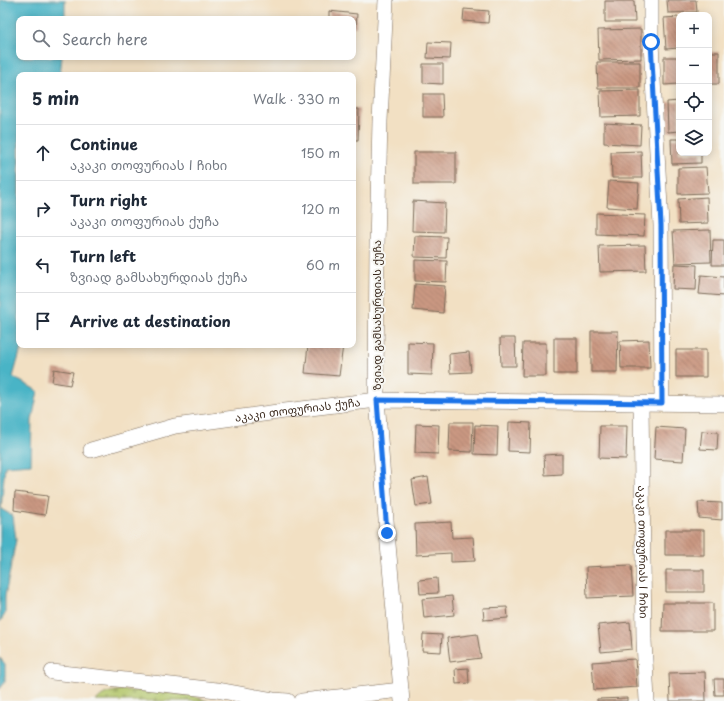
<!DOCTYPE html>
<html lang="en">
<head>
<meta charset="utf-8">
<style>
  :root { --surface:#fff; --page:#f6f6f7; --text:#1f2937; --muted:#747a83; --line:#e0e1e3 }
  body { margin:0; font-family:"Playpen Sans","Noto Sans Georgian",sans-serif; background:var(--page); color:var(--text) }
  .controls { position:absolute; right:12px; top:12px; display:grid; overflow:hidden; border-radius:8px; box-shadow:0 2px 10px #0003 }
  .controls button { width:36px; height:36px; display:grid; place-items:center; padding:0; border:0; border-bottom:1px solid var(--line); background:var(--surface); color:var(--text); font:20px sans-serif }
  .stop { position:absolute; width:12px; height:12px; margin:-9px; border:3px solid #1a73e8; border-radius:50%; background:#fff }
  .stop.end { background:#1a73e8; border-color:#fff; box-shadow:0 1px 4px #0008 }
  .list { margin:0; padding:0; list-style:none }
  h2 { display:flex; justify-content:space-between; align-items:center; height:52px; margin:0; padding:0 16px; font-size:17px }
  h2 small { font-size:13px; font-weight:400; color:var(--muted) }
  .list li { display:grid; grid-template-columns:26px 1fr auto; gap:12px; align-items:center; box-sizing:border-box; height:56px; padding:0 16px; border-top:1px solid var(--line) }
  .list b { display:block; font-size:15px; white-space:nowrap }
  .list p { margin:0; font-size:13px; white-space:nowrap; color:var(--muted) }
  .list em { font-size:13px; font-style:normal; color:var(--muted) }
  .icon { flex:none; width:22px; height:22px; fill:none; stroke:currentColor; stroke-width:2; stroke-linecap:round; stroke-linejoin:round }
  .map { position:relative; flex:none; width:724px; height:701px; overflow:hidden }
  .search { position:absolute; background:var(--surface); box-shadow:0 2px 10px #0003; left:16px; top:16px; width:340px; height:44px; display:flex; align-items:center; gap:10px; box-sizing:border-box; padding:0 14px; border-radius:8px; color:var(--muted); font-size:15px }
  .panel { position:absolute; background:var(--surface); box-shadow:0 2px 10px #0003; left:16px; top:72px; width:340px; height:276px; border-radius:8px }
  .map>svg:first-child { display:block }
  .cemetery { fill:url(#cemetery-stones); stroke:#777844 }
  .water { fill:#49b4c6; stroke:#426f72 }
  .building { fill:url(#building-back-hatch) }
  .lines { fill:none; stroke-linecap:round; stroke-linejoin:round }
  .minor-casing { stroke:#7b6a58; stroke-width:16 }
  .minor { stroke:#fff; stroke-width:15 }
  .route { stroke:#1a73e8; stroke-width:5 }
  .labels { text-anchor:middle; stroke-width:4; stroke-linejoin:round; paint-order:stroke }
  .street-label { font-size:11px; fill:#3b2a1e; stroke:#f6f6f2 }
</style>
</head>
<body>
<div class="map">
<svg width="724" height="701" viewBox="0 0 724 701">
  <defs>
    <pattern id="cemetery-stones" width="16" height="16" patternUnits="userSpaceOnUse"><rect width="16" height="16" fill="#b3c66a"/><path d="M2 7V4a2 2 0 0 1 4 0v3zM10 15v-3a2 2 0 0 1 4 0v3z" fill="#9baa5b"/></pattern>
    <pattern id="building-back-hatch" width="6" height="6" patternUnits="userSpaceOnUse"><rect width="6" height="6" fill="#ca9882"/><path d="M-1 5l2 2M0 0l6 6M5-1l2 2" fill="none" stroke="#a57c6a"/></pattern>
  </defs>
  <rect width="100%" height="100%" fill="#f6f6f2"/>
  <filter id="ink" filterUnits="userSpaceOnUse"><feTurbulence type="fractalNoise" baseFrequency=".025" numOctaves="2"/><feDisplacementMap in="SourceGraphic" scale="8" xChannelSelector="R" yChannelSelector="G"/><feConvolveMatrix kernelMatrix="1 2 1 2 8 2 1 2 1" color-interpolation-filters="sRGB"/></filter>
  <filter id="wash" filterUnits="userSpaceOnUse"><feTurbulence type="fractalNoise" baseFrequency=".012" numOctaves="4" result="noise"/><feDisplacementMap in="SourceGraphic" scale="16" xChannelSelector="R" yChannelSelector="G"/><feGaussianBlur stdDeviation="0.9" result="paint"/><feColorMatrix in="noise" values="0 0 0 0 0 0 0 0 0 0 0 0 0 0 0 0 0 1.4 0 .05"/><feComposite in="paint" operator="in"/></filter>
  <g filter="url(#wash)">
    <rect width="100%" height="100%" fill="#f2e0c3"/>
    <path class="cemetery" d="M122 690 161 692 190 695 208 701H96C103 692 111 692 122 690Z"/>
    <path class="water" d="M0 0H65V19H19V57H62L60 75H19V345H22L13 377 38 391 32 420 31 464 5 466 1 509 13 516 16 540 5 596V614L0 622Z
      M0 658 5 664V682L0 689Z"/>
    <g id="blocks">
      <path class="building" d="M667 0H696L697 12 668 13Z
        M605 1H634L635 22H605Z
        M464 9 489 11 488 23 463 21Z
        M329 11 357 14 356 27H353V19H329Z
        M679 17V48L666 49 664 18Z
        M641 29V59L599 60 598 30Z
        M428 42 451 43 450 59 427 58Z
        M709 52H719V84H709Z
        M664 57H679V84L664 85Z
        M597 62H640V88H598Z
        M423 64H443V84L423 83Z
        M640 90V116L601 117 600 91Z
        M423 94H442L443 117H423Z
        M679 101V131L668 132 667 102Z
        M353 109H359L358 140H353Z
        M604 123 641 125 640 145 604 143Z
        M671 139H679V153H701V163L672 164Z
        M641 151 642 178H612L611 152Z
        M414 152H456V184H414Z
        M706 167 708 193 678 194V168Z
        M609 181 639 183 637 209 607 207Z
        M707 197 708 223 679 224 678 199Z
        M413 201 445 203 444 232 412 231Z
        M596 213 645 215 644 236 596 234Z
        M710 230 711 262 675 263 673 231Z
        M415 236 447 237 446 258 414 257Z
        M713 240H724V265H712Z
        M645 245 646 271 600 272 599 246Z
        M415 260 447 261 446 282 415 281Z
        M674 264 697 265 696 290 673 289Z
        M701 275 724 277V296L699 294Z
        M415 284 445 286 443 313 413 310Z
        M591 331H618L617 372H591Z
        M500 338H515L516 366H501Z
        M554 338H577V374H554Z
        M649 340 650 368H621L620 341Z
        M408 342 433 343 432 375 408 374Z
        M523 343H546V376H522Z
        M308 345H343L339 376 305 373Z
        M676 350H706V377H676Z
        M469 352 471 372 450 373 449 354Z
        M54 369 73 372 70 385 52 382Z
        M450 422H473L472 452 449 451Z
        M509 422 531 423 530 452 508 451Z
        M416 424 439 425 438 454 415 453Z
        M475 425 498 426 497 455 474 454Z
        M600 426H627L626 459 599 458Z
        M656 427 685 429 683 461 654 459Z
        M702 431 718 432 717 450 700 449Z
        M562 454V474L545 475 544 455Z
        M428 477 432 504 416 506 412 480Z
        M15 492 48 496 45 515 14 510Z
        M698 502 722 503V520L699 518Z
        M451 522 452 538 473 537 475 561 451 562V553L416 555 415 524Z
        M665 530H704V555H665Z
        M631 565 633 596 587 598 586 567Z
        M666 570H704V592H666Z
        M437 578 438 593 420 594 419 580Z
        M452 596 454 615 424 618 422 599Z
        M663 603H713V631H662Z
        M507 607 508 618 484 620 483 608Z
        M630 622 632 649 601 652 598 625Z
        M423 634 442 635 441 652 422 651Z
        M477 634 481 658 450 662 447 638Z
        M635 659 637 687 594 690 592 662Z
        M468 668 469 683 456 684 455 669Z
        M705 672 706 701H670L669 673Z
        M714 679H724V695H715Z
        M627 698V701H597V699Z"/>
    </g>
  </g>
  <g filter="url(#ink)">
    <use href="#blocks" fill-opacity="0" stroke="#7b6a58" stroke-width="1"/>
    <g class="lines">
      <defs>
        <g id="minor">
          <path d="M386 0 380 121 377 245 376 385 387 533 402 701"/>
          <path d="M651 0V43L661 225 662 403"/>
          <path id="s1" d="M641 404 644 640 647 701"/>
          <path id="s2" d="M91 450 175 426 285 411 377 400 724 404"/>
          <path d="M52 672 217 690 273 700 288 701"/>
          <path d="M302 701 401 690"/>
        </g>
      </defs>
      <use href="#minor" class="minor-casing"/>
      <use href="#minor" class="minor"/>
    </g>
  </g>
  <g class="lines" filter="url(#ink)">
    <path class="route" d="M387 533 377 400 662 403 661 225 651 42"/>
  </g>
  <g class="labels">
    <g class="street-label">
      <text transform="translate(377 315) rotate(-90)" y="4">ზვიად გამსახურდიას ქუჩა</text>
      <text dy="4" stroke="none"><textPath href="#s2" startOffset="211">აკაკი თოფურიას ქუჩა</textPath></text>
      <text dy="4" stroke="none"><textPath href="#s1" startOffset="148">აკაკი თოფურიას I ჩიხი</textPath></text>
    </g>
  </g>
</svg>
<div class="controls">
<button>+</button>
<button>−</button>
<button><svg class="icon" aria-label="locate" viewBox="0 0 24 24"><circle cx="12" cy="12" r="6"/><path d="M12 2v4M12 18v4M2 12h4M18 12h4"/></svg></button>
<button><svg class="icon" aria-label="layers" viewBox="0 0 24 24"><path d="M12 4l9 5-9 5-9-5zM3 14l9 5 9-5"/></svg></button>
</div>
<div class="stop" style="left:651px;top:42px"></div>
<div class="stop end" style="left:387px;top:533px"></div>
<div class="search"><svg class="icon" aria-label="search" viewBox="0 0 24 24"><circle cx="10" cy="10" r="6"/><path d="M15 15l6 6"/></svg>Search here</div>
<section class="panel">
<h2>5 min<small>Walk · 330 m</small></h2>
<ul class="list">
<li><svg class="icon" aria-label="ahead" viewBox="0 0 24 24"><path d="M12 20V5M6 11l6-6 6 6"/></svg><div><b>Continue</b><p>აკაკი თოფურიას I ჩიხი</p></div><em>150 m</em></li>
<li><svg class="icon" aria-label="right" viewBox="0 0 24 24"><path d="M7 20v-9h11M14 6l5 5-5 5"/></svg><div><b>Turn right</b><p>აკაკი თოფურიას ქუჩა</p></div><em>120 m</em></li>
<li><svg class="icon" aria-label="left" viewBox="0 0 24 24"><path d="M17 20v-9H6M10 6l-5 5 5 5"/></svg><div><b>Turn left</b><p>ზვიად გამსახურდიას ქუჩა</p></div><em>60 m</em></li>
<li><svg class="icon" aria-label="arrive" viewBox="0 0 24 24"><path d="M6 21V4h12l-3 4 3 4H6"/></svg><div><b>Arrive at destination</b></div></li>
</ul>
</section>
</div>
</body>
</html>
